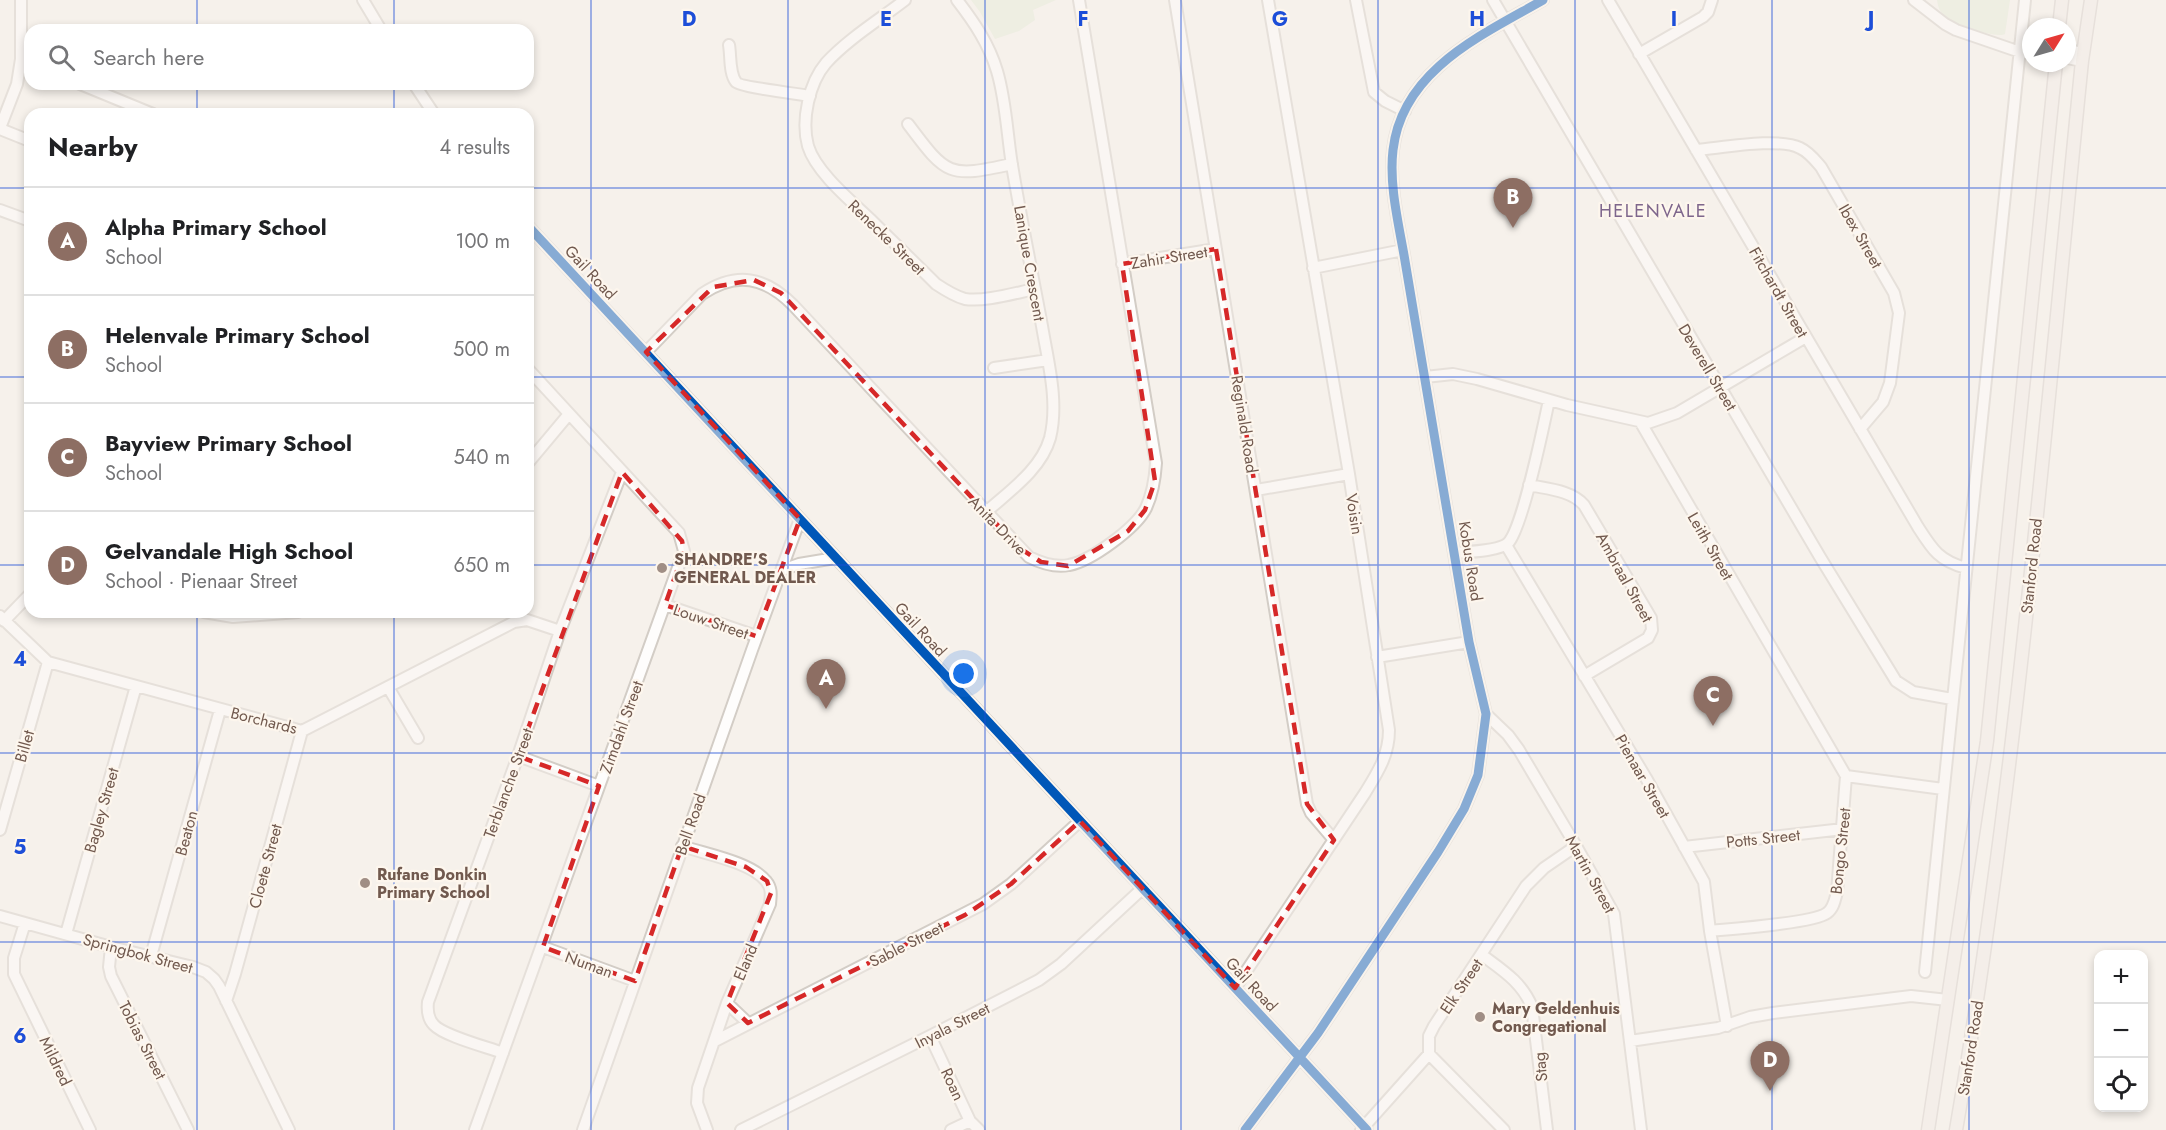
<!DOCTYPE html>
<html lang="en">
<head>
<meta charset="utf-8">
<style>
  :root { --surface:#fff; --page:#f6f6f6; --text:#202124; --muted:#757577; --line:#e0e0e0; --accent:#a08e85 }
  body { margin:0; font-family:Jost,sans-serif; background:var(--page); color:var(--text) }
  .controls { position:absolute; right:18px; bottom:18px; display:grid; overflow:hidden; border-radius:12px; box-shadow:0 3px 9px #0003 }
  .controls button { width:54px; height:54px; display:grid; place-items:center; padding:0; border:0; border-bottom:2px solid var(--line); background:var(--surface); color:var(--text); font:30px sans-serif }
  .compass { position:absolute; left:2022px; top:18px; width:54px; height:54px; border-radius:50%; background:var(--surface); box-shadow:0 3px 9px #0003; rotate:53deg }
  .you { position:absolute; left:964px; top:674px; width:21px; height:21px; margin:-15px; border:4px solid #fff; border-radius:50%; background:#1a73e8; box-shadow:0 0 0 9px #1a73e833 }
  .badge { display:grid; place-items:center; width:39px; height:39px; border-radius:50%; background:var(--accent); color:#fff; font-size:20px; font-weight:700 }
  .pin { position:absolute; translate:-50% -50px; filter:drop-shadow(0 2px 3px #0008) }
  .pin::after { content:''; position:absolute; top:32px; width:21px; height:18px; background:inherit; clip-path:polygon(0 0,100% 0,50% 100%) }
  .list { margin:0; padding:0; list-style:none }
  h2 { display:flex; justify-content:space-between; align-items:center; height:78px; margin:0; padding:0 24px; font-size:26px }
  h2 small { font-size:20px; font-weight:400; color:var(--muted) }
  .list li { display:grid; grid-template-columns:39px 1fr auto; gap:18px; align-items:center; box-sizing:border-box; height:108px; padding:0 24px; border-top:2px solid var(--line) }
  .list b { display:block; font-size:22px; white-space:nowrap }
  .list p { margin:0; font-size:20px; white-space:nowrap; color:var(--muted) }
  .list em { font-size:20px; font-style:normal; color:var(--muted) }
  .icon { flex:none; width:33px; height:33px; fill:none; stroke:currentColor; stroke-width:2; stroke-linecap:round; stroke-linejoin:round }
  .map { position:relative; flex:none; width:2166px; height:1130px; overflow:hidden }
  .search { position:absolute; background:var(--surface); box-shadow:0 3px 9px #0003; left:24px; top:24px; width:510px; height:66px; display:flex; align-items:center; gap:15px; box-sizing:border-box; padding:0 21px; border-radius:18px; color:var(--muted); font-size:22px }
  .panel { position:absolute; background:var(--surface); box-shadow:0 3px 9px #0003; left:24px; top:108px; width:510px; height:510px; border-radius:18px }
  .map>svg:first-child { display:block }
  .green { fill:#e4ebd7 }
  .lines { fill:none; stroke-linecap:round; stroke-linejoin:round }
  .minor-casing { stroke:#d3cdc6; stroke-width:14 }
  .major-casing { stroke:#d4ccc7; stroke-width:15 }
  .minor { stroke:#fefdfc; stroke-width:10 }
  .major { stroke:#f1ece6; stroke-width:12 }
  .cycleway-casing { stroke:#fdf6ed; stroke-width:13 }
  .cycleway { stroke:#0057b8; stroke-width:9 }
  .marked { fill:none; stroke:#d62828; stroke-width:4.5; stroke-dasharray:12 8; stroke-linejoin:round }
  .grid { fill:none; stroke:#1d4ed8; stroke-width:1.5; stroke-opacity:0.55 }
  .poi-dot { fill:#a08e85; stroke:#fdf6ed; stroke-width:2 }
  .labels { text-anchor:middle; stroke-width:4.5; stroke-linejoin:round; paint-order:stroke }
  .street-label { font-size:16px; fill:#71594e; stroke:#fdf6ed }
  .poi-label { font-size:16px; font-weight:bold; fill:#71594e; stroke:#fdf6ed; text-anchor:start }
  .neighbourhood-label { font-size:18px; letter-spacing:1.5px; fill:#7e668c; stroke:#fdf6ed }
  .grid-label { font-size:20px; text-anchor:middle; font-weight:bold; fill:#1d4ed8; stroke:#fdf6ed; stroke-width:4.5; stroke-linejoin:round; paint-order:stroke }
</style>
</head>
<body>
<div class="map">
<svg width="2166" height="1130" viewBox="0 0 2166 1130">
  <rect width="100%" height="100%" fill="#f6f1eb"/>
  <path class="green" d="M971 0H1056L1033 10 1035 20 1019 31 995 39 980 12Z
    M1937 0H2010L2005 34C1996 39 1954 24 1945 17 1940 12 1938 7 1937 0Z"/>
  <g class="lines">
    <defs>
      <path id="minor" d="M363 0 381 30
        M905 0C879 20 848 39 826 63 809 83 801 120 808 146 816 172 850 200 870 219 892 241 914 262 936 284 945 290 954 296 965 299 984 302 1015 293 1035 289
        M957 0C974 22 989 44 997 71 1006 101 1007 134 1012 165 1021 219 1032 272 1042 326 1048 362 1059 402 1050 438 1041 470 1008 492 985 513
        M1175 0 1307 804 1311 813 1334 840
        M1356 0 1374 92 1385 101 1405 111
        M1493 0 1820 557 1896 681 1913 692 1952 699
        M1608 0 1918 527C1932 549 1939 561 1966 568
        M1914 0 1945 24 1956 30 2020 52 2031 53
        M729 45C731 56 729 73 736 82 740 87 799 94 810 96
        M2067 50 2083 53
        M1639 54 1703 17 1708 12 1712 0
        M2067 58 2082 61
        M80 84 153 114
        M414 84 434 114
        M908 124C947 176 948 178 1012 164
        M0 128 17 84 21 59V0
        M0 129 30 141
        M1696 150C1721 148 1779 137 1800 148 1809 152 1815 160 1821 167L1894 293 1899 313 1890 383 1883 402 1860 429
        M0 210 30 221
        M528 226 1367 1130
        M1122 264 1216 249
        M1313 268 1403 250
        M646 352 702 294C737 271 765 277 793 305L1029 557C1041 563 1055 568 1069 565 1091 561 1136 528 1146 508 1153 493 1155 479 1156 463L1079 0
        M994 368 1048 360
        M1425 377 1453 374 1477 379 1567 405 1648 423 1677 413 1806 337
        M1641 423 1846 776 1943 789
        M528 463 569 414
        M1529 485C1547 489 1571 490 1584 505L1651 618 1652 630 1648 638 1584 676
        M1256 490 1349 474
        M1506 545 1646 778 1704 882 1710 931 1727 1026
        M1454 553C1466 552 1500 551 1508 543 1522 529 1544 424 1549 400
        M782 570 799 564 835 558
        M665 605 756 636
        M204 612 233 617 298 612
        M0 616 48 662 302 731 514 622 527 620 560 631
        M4 621 30 594
        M1377 657 1469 642
        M388 687 418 738
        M1486 714 1508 735 1519 750 1576 846 1614 914 1641 1130
        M518 756 599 786
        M0 830 48 662
        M682 846C705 854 751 862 766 881 772 888 771 895 770 904L727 1003 698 1088 697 1103 707 1130
        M1684 847 1843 829
        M0 916 111 947 193 967 206 972 214 979 219 986 289 1130
        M25 923 14 958V974L90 1130
        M1710 931C1731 929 1814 923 1827 913 1834 908 1835 899 1837 892L1846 776
        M66 934 136 686
        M111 947 109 967 111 976 188 1130
        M543 947 635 981
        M1482 955C1502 970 1522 982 1532 1007L1547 1130
        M151 956 220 710
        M1925 972 2025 0
        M1235 988 1365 793C1378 772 1389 755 1389 730L1349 474 1268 0
        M226 1001 235 974 302 731
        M727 1003 748 1023
        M930 1036 970 1121 979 1130
        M715 1041 983 904 1011 884 1080 821
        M1630 1041 1718 1028 1750 1017 1773 1013 1911 996 1948 1000
        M503 1053C487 1047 444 1036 434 1025 428 1019 427 1011 428 1002L518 756 560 631 622 472
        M475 1130 684 551 679 533 528 369
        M583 1130 752 650 800 519
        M741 1130 930 1036 1039 980 1061 964 1143 888
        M951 1130 970 1121
        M1245 1130 1318 1033 1438 852 1464 809 1478 775 1486 714 1469 642 1404 255C1398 221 1389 184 1393 150 1402 70 1482 35 1543 0
        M1361 1130 1429 1054
        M1504 1130 1429 1054V1036L1434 1026 1526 886 1544 868 1576 846"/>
      <path id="major" d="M2059 27 2062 0
        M1928 1130 1987 741 2056 63
        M1956 1130C2017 776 2046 418 2082 61L2091 0"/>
    </defs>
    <use href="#minor" class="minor-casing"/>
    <use href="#major" class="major-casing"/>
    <use href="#minor" class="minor"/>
    <use href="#major" class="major"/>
    <defs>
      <path id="cycleway" d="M528 226 1367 1130
        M1245 1130 1318 1033 1438 852 1464 809 1478 775 1486 714 1469 642 1404 255C1398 221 1389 184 1393 150 1402 70 1482 35 1543 0"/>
    </defs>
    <use href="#cycleway" class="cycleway-casing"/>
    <use href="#cycleway" class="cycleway"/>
  </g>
  <path d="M0 0H2166V1130H0ZM1216 249 1307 804 1334 840 1235 988 1080 821 1011 884 965 915 748 1023 727 1003 771 893 767 881 746 867 682 846 635 981 543 947 599 786 518 756 622 472 682 541 684 551 665 605 756 636 800 519 646 352 713 287 754 280 781 293 1018 547 1041 562 1068 566 1128 531 1145 510 1155 481 1122 264Z" fill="#f6f1eb" fill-opacity=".55" fill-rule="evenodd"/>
  <path class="marked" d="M1216 249 1307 804 1334 840 1235 988 1080 821 1011 884 965 915 748 1023 727 1003 771 893 767 881 746 867 682 846 635 981 543 947 599 786 518 756 622 472 682 541 684 551 665 605 756 636 800 519 646 352 713 287 754 280 781 293 1018 547 1041 562 1068 566 1128 531 1145 510 1155 481 1122 264Z"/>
  <path class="grid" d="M197 0V30M394 0V30M591 0V1130M788 0V1130M985 0V1130M1181 0V1130M1378 0V1130M1575 0V1130M1772 0V1130M1969 0V1130M197 84V114M394 84V114M0 188H30M528 188H2166M0 377H30M528 377H2166M0 565H30M528 565H2166M197 612V1130M394 612V1130M0 753H2166M0 942H2166"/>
  <g class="poi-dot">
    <circle cx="662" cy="568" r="6"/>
    <circle cx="365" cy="883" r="6"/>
    <circle cx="1480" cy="1017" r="6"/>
  </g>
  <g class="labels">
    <g class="street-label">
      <text transform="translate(1861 236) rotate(60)" y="6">Ibex Street</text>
      <text transform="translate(887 237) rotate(44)" y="6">Renecke Street</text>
      <text transform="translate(1169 257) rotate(-9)" y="6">Zahir Street</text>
      <text transform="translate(1030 263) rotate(80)" y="6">Lanique Crescent</text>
      <text transform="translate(591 272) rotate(47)" y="6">Gail Road</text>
      <text transform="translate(1779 292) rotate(60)" y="6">Fitchardt Street</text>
      <text transform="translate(1708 367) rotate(59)" y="6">Deverell Street</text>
      <text transform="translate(1245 424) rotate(81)" y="6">Reginald Road</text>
      <text transform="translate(1355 514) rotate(81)" y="6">Voisin</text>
      <text transform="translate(998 525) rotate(46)" y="6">Anita Drive</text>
      <text transform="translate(1711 546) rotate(60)" y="6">Leith Street</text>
      <text transform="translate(1471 561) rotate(81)" y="6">Kobus Road</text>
      <text transform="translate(2031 566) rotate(-84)" y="6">Stanford Road</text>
      <text transform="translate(1625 577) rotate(61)" y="6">Ambraal Street</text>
      <text transform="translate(711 621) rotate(19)" y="6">Louw Street</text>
      <text transform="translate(921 629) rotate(47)" y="6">Gail Road</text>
      <text transform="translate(264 720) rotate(14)" y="6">Borchards</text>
      <text transform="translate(621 727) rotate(-70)" y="6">Zimdahl Street</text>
      <text transform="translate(24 746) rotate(-74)" y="6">Billet</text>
      <text transform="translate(1643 776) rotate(60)" y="6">Pienaar Street</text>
      <text transform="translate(508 783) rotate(-70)" y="6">Terblanche Street</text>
      <text transform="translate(101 810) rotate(-74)" y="6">Bagley Street</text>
      <text transform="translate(690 824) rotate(-71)" y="6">Bell Road</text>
      <text transform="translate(186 833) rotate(-75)" y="6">Beaton</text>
      <text transform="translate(1763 838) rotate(-6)" y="6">Potts Street</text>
      <text transform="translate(1840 851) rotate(-84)" y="6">Bongo Street</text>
      <text transform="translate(265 866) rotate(-75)" y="6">Cloete Street</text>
      <text transform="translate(1591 874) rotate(61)" y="6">Martin Street</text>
      <text transform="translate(906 944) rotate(-27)" y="6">Sable Street</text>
      <text transform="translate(138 953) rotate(15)" y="6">Springbok Street</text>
      <text transform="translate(745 962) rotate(-67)" y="6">Eland</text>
      <text transform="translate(589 964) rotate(20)" y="6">Numan</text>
      <text transform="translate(1252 984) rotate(47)" y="6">Gail Road</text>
      <text transform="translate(1461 986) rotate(-56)" y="6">Elk Street</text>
      <text transform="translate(952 1025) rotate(-27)" y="6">Inyala Street</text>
      <text transform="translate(143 1040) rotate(63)" y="6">Tobias Street</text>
      <text transform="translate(1970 1048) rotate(-81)" y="6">Stanford Road</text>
      <text transform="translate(56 1061) rotate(64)" y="6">Mildred</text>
      <text transform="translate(1540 1067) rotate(-96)" y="6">Stag</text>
      <text transform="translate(953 1084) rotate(65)" y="6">Roan</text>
    </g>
    <g class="poi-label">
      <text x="674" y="565">SHANDRE'S<tspan x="674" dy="18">GENERAL DEALER</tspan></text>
      <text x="377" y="880">Rufane Donkin<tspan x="377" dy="18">Primary School</tspan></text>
      <text x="1492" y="1014">Mary Geldenhuis<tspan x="1492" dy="18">Congregational</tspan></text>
    </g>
    <g class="neighbourhood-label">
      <text x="1653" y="217">HELENVALE</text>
    </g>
  </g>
  <g class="grid-label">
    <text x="689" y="26">D</text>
    <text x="886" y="26">E</text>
    <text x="1083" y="26">F</text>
    <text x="1280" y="26">G</text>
    <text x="1477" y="26">H</text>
    <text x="1674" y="26">I</text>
    <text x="1871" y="26">J</text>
    <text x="20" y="666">4</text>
    <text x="20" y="854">5</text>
    <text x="20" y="1043">6</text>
  </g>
</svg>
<div class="controls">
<button>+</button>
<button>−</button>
<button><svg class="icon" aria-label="locate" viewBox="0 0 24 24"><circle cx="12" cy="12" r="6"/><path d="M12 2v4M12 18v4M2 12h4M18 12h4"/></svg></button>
</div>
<svg class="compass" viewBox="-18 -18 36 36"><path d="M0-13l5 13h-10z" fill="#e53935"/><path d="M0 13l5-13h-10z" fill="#757577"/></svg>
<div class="you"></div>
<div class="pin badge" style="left:826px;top:709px;background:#8d6e63">A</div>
<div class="pin badge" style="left:1513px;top:228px;background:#8d6e63">B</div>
<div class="pin badge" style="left:1713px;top:726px;background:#8d6e63">C</div>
<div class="pin badge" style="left:1770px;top:1091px;background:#8d6e63">D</div>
<div class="search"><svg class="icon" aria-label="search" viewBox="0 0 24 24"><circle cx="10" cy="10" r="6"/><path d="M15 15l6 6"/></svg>Search here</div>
<section class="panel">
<h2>Nearby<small>4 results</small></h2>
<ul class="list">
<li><span class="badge" style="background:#8d6e63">A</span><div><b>Alpha Primary School</b><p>School</p></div><em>100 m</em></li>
<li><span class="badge" style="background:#8d6e63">B</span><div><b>Helenvale Primary School</b><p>School</p></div><em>500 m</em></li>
<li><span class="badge" style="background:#8d6e63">C</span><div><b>Bayview Primary School</b><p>School</p></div><em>540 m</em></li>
<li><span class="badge" style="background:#8d6e63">D</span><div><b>Gelvandale High School</b><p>School · Pienaar Street</p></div><em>650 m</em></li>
</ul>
</section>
</div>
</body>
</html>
